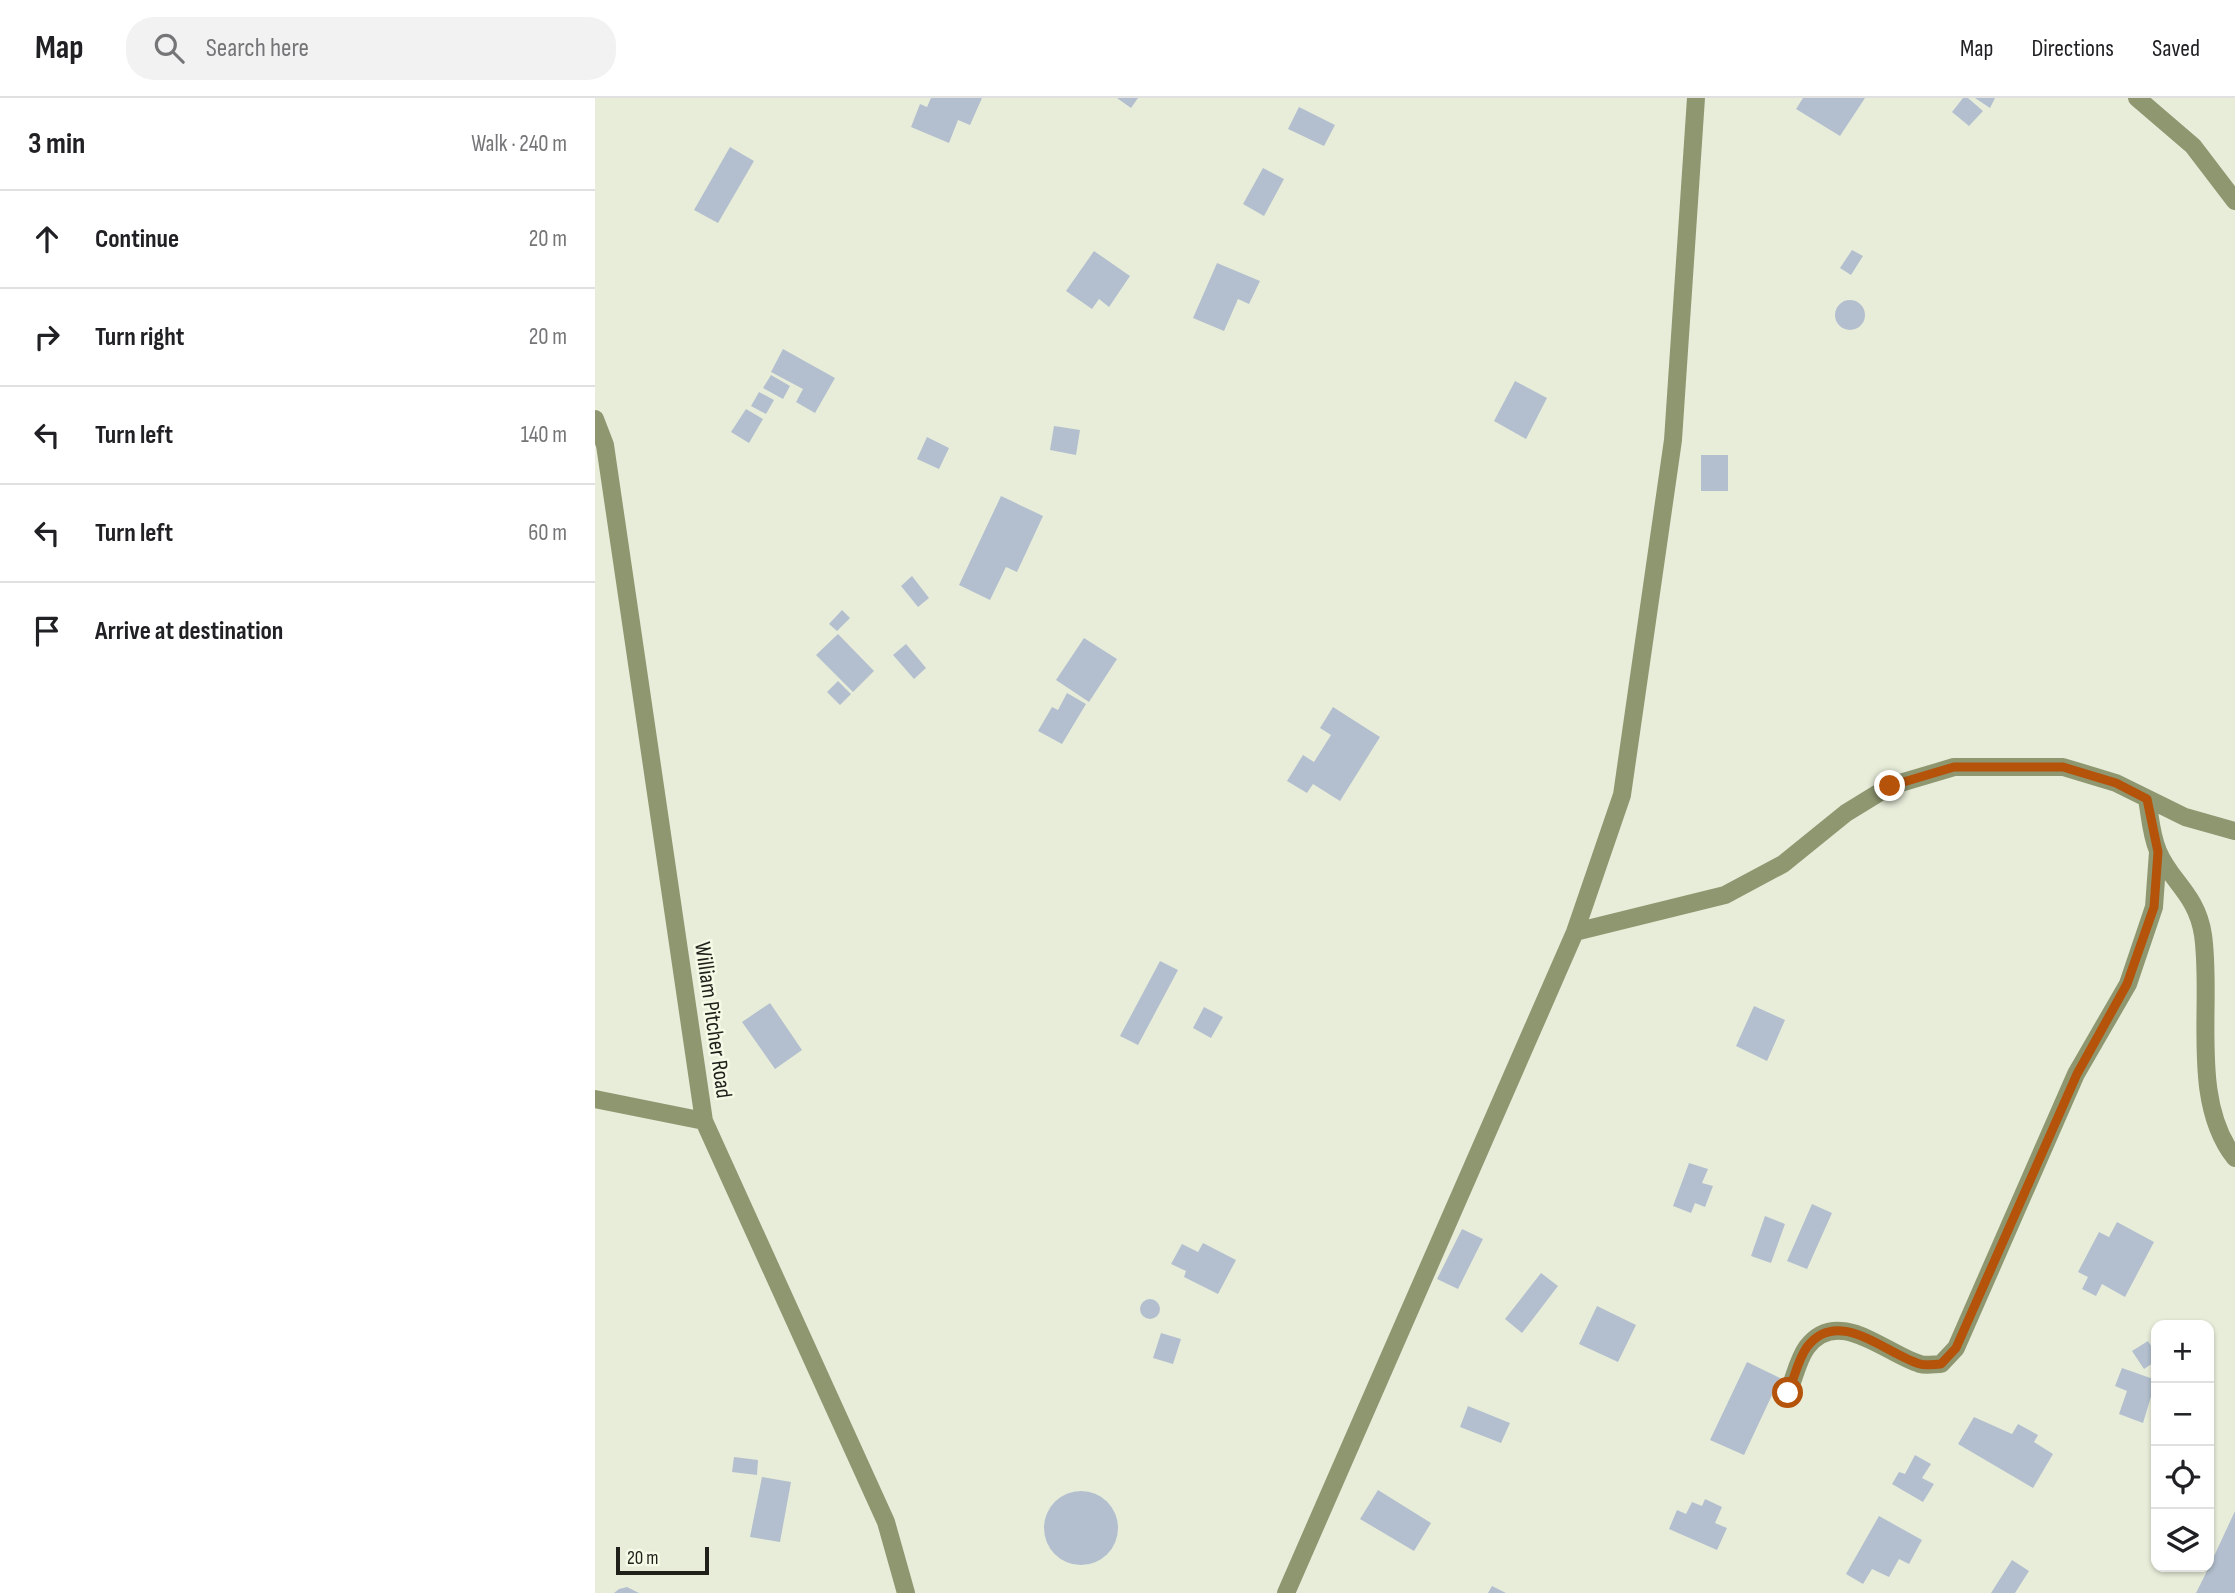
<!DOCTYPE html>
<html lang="en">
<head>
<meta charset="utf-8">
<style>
  :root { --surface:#fff; --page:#f2f2f2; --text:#202124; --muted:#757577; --line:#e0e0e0 }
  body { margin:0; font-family:"Sofia Sans Condensed",sans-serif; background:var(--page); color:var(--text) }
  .controls { position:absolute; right:21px; bottom:21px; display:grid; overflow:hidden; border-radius:14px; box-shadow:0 2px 5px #0004 }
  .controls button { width:63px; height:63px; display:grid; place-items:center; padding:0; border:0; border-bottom:2px solid var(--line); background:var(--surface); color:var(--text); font:35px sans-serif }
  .scale { position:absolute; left:21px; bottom:18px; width:93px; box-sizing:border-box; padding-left:7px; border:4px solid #1f201a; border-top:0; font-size:19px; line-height:24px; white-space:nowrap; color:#1f201a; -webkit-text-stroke:5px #f5fae7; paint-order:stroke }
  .stop { position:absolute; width:21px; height:21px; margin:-16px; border:5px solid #b45309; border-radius:50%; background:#fff }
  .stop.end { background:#b45309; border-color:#fff; box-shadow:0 2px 7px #0008 }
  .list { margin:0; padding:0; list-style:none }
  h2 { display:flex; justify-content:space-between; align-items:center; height:91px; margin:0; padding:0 28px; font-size:30px }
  h2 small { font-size:23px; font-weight:400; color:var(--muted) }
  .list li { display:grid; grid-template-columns:46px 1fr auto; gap:21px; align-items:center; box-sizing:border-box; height:98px; padding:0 28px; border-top:2px solid var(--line) }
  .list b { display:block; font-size:26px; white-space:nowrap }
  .list em { font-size:23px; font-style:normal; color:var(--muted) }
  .icon { flex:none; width:38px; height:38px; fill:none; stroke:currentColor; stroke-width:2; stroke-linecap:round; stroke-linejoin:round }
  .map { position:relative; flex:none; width:1640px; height:1495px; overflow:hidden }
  header { display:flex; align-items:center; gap:42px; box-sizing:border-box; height:98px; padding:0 35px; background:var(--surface); border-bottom:2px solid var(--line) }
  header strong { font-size:33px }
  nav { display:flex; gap:38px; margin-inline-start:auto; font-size:24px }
  .search { width:490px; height:63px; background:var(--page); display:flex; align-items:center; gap:18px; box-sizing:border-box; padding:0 24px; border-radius:28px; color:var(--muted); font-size:26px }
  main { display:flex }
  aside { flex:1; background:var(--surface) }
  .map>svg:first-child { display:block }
  .building { fill:#b3bfce }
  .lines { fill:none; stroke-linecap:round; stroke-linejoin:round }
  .minor { stroke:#8f9771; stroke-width:18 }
  .route { stroke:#b45309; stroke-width:9 }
  .labels { text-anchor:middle; stroke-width:5; stroke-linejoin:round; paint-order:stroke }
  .street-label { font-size:23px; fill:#1f201a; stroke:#f5fae7 }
</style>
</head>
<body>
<header>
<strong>Map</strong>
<div class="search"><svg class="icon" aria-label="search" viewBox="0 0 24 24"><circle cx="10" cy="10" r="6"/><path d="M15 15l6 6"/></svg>Search here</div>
<nav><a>Map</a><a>Directions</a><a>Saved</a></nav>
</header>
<main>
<aside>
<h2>3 min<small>Walk · 240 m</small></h2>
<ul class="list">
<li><svg class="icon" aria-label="ahead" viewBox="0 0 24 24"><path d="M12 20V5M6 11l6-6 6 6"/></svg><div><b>Continue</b></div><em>20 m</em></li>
<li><svg class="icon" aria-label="right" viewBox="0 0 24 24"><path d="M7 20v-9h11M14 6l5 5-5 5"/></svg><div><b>Turn right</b></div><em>20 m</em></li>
<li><svg class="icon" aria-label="left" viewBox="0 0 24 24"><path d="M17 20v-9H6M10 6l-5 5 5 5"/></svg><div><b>Turn left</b></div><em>140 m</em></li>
<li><svg class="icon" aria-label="left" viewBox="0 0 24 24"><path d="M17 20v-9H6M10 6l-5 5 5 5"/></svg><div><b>Turn left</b></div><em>60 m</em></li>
<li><svg class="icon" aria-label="arrive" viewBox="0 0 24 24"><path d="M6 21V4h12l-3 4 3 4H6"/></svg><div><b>Arrive at destination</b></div></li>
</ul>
</aside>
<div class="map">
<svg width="1640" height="1495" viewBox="0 0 1640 1495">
  <rect width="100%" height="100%" fill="#e8edda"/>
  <path class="building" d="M336 0H387L375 27 363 22 354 45 316 29 325 6 332 9Z
    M522 0H543L536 10Z
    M1208 0H1270L1245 38 1201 11Z
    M1368 0H1373L1388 13 1374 28 1357 14Z
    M1380 0H1400L1395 10Z
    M704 9 740 27 729 48 693 31Z
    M135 49 159 63 123 125 99 112Z
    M668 70 689 81 669 118 648 106Z
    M1257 152 1268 158 1256 177 1245 170Z
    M499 153 535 178 514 209 504 201 497 211 471 193Z
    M622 165 665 183 654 206 643 201 629 233 598 220Z
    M1240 217a15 15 0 1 1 30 0a15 15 0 1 1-30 0Z
    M188 251 240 280 220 315 201 304 208 291 176 274Z
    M176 277 195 288 188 301 168 290Z
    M920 283 952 300 931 341 899 323Z
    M164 294 179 302 171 316 156 308Z
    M151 311 168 321 154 345 136 334Z
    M459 328 485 332 481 357 455 352Z
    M332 339 354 350 344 371 322 361Z
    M1106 357H1133V393H1106Z
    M406 398 448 418 422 474 411 469 395 502 364 487Z
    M317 478 334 500 323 509 306 488Z
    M247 512 255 520 242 533 234 526Z
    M243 536 279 573 258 594 221 557Z
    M489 540 522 561 494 604 461 582Z
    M311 546 331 570 319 581 298 557Z
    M243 583 256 596 245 607 232 594Z
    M472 595 491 606 467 646 443 633 457 609 463 612Z
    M738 609 785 639 745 703 718 686 712 695 692 683 708 657 719 664 736 637 725 630Z
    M565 863 583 872 543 947 525 938Z
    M175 905 207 952 180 971 147 924Z
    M1159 908 1190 922 1172 963 1141 948Z
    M609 909 628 919 616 940 598 930Z
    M1094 1065 1113 1071 1107 1085 1118 1088 1110 1109 1100 1105 1096 1115 1078 1108Z
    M1217 1106 1237 1115 1212 1171 1192 1163Z
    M1170 1118 1190 1126 1176 1165 1156 1158Z
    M1522 1124 1559 1144 1530 1199 1507 1186 1501 1198 1487 1191 1493 1179 1483 1174 1504 1134 1514 1139Z
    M867 1131 888 1141 863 1191 842 1181Z
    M608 1145 641 1162 623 1196 589 1179 591 1173 576 1166 587 1146 603 1154Z
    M946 1175 963 1188 927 1235 910 1221Z
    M545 1211a10 10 0 1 1 20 0a10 10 0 1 1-20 0Z
    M1002 1208 1041 1227 1023 1264 984 1246Z
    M566 1235 586 1241 578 1266 558 1260Z
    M1553 1243 1561 1256V1263L1549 1271 1537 1253Z
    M1152 1264 1185 1280 1149 1357 1115 1342Z
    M1527 1270 1561 1282 1548 1325 1524 1316 1532 1293 1520 1288Z
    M873 1308 915 1325 906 1345 865 1329Z
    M1379 1319 1417 1336 1423 1326 1443 1337 1439 1344 1458 1356 1438 1390 1363 1346Z
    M1320 1357 1336 1366 1327 1380 1339 1386 1328 1404 1297 1386 1304 1374 1310 1376Z
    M139 1359 163 1362 162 1377 137 1374Z
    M167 1379 196 1384 185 1444 155 1439Z
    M783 1392 836 1425 819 1453 765 1421Z
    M449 1430a37 37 0 1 1 74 0a37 37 0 1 1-74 0Z
    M1110 1401 1127 1409 1120 1425 1132 1430 1122 1452 1074 1431 1082 1412 1091 1416 1097 1404 1107 1408Z
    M1640 1413V1495H1601L1614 1469Z
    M1284 1418 1327 1442 1314 1466 1304 1461 1294 1479 1277 1471 1268 1486 1251 1476Z
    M1417 1462 1434 1473 1420 1495H1396Z
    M897 1488 911 1495H893Z
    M32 1489 44 1495H19L24 1491Z"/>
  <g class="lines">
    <path class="minor" d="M1542 0 1598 48 1640 103
      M0 321 10 347 109 1023 291 1424 311 1495
      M1552 701C1555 717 1556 737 1563 753 1575 783 1602 796 1608 837 1618 907 1594 1002 1640 1060
      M980 834 1130 797 1188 766 1251 715 1295 688 1359 669H1468L1521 685 1590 719 1640 733
      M0 1001 109 1023
      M1193 1295C1199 1281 1203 1261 1212 1249 1243 1208 1291 1256 1325 1266 1331 1268 1340 1266 1346 1266L1361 1250 1481 976 1533 886 1559 809 1563 754
      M691 1495 980 834 1027 697 1078 342 1101 0"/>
  </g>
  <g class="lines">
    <path class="route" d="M1193 1295C1199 1281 1203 1261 1212 1249 1243 1208 1291 1256 1325 1266 1331 1268 1340 1266 1346 1266L1361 1250 1482 976 1532 886 1559 809 1563 754 1552 701 1521 685 1468 669H1359L1295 688"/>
  </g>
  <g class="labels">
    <g class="street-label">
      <text transform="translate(119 922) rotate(82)" y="8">William Pitcher Road</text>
    </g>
  </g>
</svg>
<div class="controls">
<button>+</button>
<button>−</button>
<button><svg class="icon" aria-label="locate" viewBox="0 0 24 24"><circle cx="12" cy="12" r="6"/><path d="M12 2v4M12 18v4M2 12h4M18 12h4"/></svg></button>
<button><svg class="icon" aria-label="layers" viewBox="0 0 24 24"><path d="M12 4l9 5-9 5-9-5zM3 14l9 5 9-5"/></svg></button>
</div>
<div class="scale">20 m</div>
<div class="stop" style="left:1193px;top:1295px"></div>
<div class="stop end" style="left:1295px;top:688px"></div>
</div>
</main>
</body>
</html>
